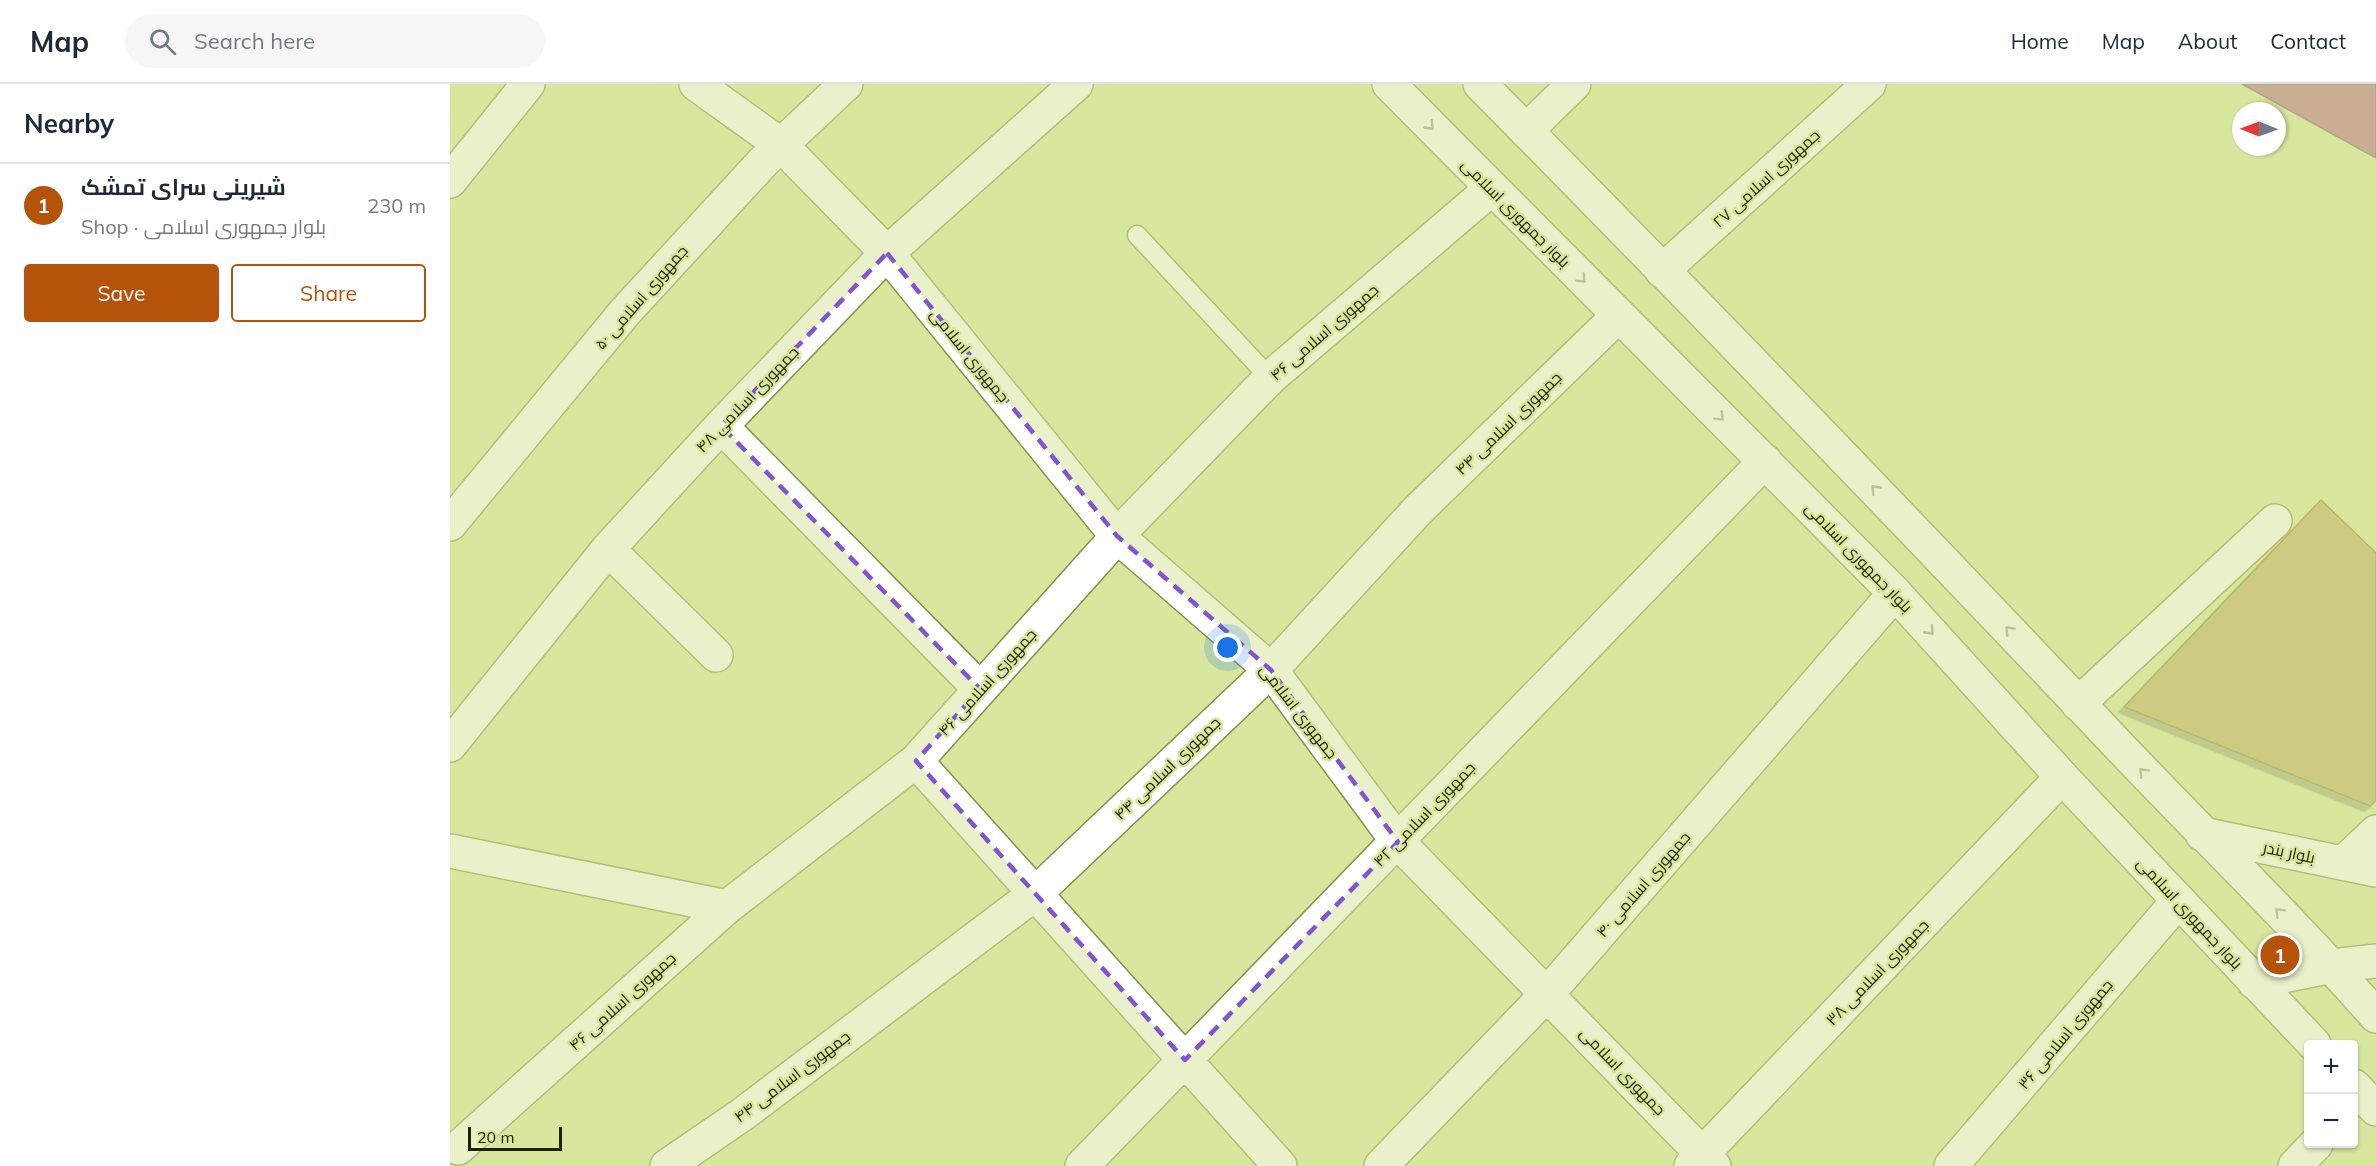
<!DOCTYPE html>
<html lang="en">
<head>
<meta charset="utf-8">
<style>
  :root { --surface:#fff; --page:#f6f6f7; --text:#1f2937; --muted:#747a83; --line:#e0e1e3; --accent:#b45309 }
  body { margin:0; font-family:Mulish,Cairo,sans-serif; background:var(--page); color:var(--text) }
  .controls { position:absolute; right:18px; bottom:18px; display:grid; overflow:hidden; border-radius:6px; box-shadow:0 2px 4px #0004 }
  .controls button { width:54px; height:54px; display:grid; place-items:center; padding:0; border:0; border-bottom:2px solid var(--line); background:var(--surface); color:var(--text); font:30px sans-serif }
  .compass { position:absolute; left:1782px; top:18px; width:54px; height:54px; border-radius:50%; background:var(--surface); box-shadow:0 2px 4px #0004; rotate:271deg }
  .scale { position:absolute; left:18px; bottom:15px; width:94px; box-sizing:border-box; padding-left:6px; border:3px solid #1e2105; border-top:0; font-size:16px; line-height:21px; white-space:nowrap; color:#1e2105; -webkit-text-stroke:4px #d9e69e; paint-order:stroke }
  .you { position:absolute; left:778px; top:564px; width:21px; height:21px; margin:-15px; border:4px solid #fff; border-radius:50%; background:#1a73e8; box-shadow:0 0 0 9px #1a73e833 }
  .badge { display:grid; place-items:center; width:39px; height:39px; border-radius:50%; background:var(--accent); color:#fff; font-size:20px; font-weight:700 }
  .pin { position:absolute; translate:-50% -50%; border:3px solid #fff; box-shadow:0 2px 6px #0006 }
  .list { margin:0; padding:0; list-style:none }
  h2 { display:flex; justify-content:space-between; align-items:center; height:78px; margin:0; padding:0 24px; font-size:26px }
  h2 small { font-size:20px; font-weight:400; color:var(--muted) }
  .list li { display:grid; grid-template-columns:39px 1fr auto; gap:18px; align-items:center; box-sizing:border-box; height:84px; padding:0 24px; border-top:2px solid var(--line) }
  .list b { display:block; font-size:22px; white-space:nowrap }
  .list p { margin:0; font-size:20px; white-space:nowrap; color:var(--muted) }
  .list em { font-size:20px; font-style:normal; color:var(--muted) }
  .actions { display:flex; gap:12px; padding:18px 24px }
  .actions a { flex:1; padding:14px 0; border:2px solid var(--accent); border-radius:6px; text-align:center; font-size:21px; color:var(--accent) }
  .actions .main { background:var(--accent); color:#fff }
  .icon { flex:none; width:33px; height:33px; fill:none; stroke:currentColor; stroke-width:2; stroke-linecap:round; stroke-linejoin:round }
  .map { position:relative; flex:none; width:1926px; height:1082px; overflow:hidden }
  header { display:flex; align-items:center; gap:36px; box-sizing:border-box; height:84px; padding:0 30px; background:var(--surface); border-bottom:2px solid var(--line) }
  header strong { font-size:28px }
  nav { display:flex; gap:33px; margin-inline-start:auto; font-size:21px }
  .search { width:420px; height:54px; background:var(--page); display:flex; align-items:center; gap:15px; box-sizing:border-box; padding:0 21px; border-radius:33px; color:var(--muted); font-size:22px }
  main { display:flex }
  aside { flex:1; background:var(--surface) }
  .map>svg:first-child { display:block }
  .water { fill:#b66b88; stroke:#885561; stroke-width:1.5 }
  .building { fill:#beac5e; stroke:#8f7e37; stroke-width:1.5; filter:url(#shadow) }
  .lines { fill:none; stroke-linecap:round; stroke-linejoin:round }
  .lane-casing { stroke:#86914c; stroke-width:21 }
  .street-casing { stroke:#86914c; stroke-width:36 }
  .secondary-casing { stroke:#86914c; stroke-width:36 }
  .lane { stroke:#fff; stroke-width:18 }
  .street { stroke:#fff; stroke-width:33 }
  .secondary { stroke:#fff; stroke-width:33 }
  .oneway { stroke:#9a9b8e }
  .marked { fill:none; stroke:#8055cf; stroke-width:4.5; stroke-dasharray:12 8; stroke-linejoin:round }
  .labels { text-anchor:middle; stroke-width:5; stroke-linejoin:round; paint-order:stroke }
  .street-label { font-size:16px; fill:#1e2105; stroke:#d9e69e }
</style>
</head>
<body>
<header>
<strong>Map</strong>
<div class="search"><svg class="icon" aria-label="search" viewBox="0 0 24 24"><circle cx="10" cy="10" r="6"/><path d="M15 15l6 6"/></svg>Search here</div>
<nav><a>Home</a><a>Map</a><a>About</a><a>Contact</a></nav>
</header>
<main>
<aside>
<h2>Nearby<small></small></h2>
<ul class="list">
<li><span class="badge">1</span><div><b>شیرینی سرای تمشک</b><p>Shop · بلوار جمهوری اسلامی</p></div><em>230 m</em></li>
</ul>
<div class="actions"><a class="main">Save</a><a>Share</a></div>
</aside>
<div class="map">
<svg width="1926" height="1082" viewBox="0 0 1926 1082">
  <defs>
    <filter id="shadow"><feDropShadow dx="-5.5" dy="5.5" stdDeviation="0" flood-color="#0004"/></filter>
  </defs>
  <rect width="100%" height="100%" fill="#d9e69e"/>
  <path class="water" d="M1792 0H1926V74Z"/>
  <path class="building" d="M1871 416 1926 469V717L1920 722 1674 623Z"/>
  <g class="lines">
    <defs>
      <path id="lane" d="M687 151 820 294"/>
      <path id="street" d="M246 0 331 61 437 169 667 452 821 586 948 758 1264 1082
        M1076 47 1124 0
        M0 97 78 0
        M1212 187 1419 0
        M271 342 530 605
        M0 440 175 228 314 77 396 0
        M158 465 266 571
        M1628 620 1825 437
        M0 661 158 465 271 342 437 169 626 0
        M466 677 830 1082
        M0 767 277 823
        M1893 779 1926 748
        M8 1064 277 823 466 677 682 436 820 294 1041 105
        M217 1082 293 1030 586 809 821 586 968 426 1168 232
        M632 1082 1315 377
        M931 1082 1098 909 1445 509
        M1241 1082 1612 693
        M1501 1082 1728 817"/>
      <path id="secondary" d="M939 0 1445 509 1612 693 1864 960
        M1030 0C1240 212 1447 428 1653 645 1743 741 1839 833 1926 932
        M1752 750 1926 786
        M1804 898 1882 882 1926 877
        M1904 1002 1926 1025
        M1845 1082 1866 1060"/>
    </defs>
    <use href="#lane" class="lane-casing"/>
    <use href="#street" class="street-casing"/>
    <use href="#secondary" class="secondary-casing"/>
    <use href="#lane" class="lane"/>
    <use href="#street" class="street"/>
    <use href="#secondary" class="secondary"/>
  </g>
  <defs><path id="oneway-chevron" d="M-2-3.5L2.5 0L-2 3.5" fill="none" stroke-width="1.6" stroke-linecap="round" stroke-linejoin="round" transform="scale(1.5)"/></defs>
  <g class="oneway">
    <use href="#oneway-chevron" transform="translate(980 42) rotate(46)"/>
    <use href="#oneway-chevron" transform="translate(1132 195) rotate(45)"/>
    <use href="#oneway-chevron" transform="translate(1270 333) rotate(45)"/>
    <use href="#oneway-chevron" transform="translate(1425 405) rotate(-134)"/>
    <use href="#oneway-chevron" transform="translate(1559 546) rotate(-133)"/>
    <use href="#oneway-chevron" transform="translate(1480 547) rotate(48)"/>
    <use href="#oneway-chevron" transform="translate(1693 688) rotate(-133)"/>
    <use href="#oneway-chevron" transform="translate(1829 828) rotate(-135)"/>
  </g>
  <path d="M0 0H1926V1082H0ZM437 169 667 452 821 586 948 758 735 976 466 677 530 605 271 342Z" fill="#d9e69e" fill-opacity=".55" fill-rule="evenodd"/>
  <path class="marked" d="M437 169 667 452 821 586 948 758 735 976 466 677 530 605 271 342Z"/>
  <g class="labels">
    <g class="street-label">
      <text transform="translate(1316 94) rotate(-42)" y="6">جمهوری اسلامی ۲۷</text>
      <text transform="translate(1066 129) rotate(45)" y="6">بلوار جمهوری اسلامی</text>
      <text transform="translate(191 213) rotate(-49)" y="6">جمهوری اسلامی ۵۰</text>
      <text transform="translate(874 248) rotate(-41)" y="6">جمهوری اسلامی ۴۶</text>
      <text transform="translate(520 271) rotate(51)" y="6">جمهوری اسلامی</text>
      <text transform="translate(297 315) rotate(-46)" y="6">جمهوری اسلامی ۴۸</text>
      <text transform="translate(1058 339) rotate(-44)" y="6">جمهوری اسلامی ۴۴</text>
      <text transform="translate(1409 473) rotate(46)" y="6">بلوار جمهوری اسلامی</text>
      <text transform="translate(537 598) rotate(-48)" y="6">جمهوری اسلامی ۴۶</text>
      <text transform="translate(849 627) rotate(52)" y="6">جمهوری اسلامی</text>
      <text transform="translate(717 684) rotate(-44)" y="6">جمهوری اسلامی ۴۴</text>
      <text transform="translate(974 730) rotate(-46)" y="6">جمهوری اسلامی ۴۲</text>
      <text transform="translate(1839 768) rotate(12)" y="6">بلوار بندر</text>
      <text transform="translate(1193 800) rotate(-49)" y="6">جمهوری اسلامی ۴۰</text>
      <text transform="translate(1740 829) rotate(47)" y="6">بلوار جمهوری اسلامی</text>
      <text transform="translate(1427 888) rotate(-46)" y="6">جمهوری اسلامی ۳۸</text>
      <text transform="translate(172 917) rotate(-42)" y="6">جمهوری اسلامی ۴۶</text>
      <text transform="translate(1615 950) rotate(-50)" y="6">جمهوری اسلامی ۳۶</text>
      <text transform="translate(1173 987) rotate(46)" y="6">جمهوری اسلامی</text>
      <text transform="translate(342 992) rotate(-37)" y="6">جمهوری اسلامی ۴۴</text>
    </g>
  </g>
</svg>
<div class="controls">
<button>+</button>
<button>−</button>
</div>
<svg class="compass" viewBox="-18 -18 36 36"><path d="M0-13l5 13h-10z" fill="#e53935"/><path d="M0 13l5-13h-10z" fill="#747a83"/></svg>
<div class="scale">20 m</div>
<div class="you"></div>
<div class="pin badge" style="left:1830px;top:871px">1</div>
</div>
</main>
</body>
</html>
